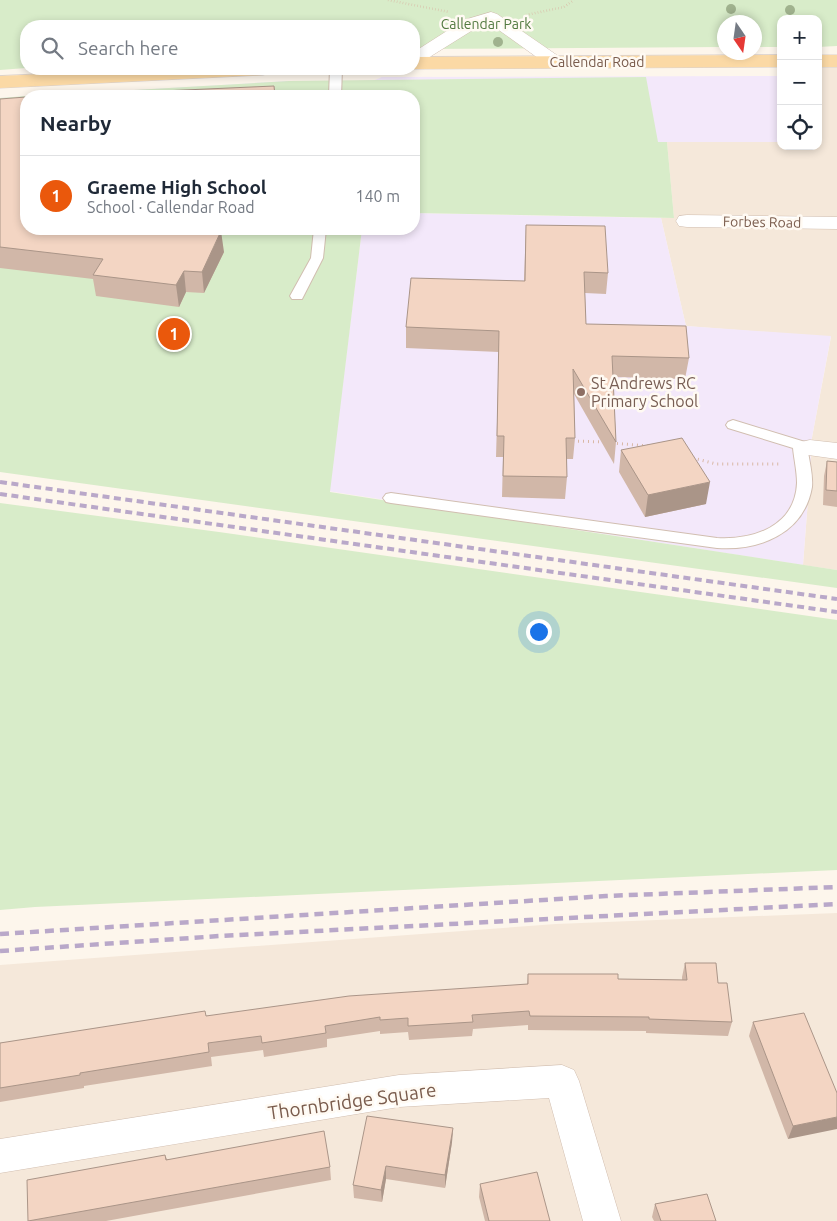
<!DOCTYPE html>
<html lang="en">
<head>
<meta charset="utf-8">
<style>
  :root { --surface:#fff; --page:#f2f2f3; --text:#1f2937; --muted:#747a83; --line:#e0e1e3; --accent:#ea580c }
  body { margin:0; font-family:Ubuntu,sans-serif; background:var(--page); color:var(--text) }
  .controls { position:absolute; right:15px; top:15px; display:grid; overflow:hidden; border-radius:10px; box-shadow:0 2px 8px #0003 }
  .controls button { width:45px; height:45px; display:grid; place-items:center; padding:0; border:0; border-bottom:1px solid var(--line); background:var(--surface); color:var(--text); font:25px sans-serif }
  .compass { position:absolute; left:717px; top:15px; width:45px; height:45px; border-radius:50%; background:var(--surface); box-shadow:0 2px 8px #0003; rotate:167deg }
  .you { position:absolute; left:538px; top:631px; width:18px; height:18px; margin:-12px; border:4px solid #fff; border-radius:50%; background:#1a73e8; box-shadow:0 0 0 8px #1a73e833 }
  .badge { display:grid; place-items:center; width:32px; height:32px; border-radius:50%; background:var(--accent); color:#fff; font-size:16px; font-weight:700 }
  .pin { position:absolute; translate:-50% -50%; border:2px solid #fff; box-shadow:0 1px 5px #0006 }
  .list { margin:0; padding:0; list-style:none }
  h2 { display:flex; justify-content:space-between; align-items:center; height:65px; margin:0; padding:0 20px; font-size:21px }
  h2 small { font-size:16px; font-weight:400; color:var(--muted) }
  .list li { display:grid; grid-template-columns:32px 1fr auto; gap:15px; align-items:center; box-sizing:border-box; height:80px; padding:0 20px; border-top:1px solid var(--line) }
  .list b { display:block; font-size:19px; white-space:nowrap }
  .list p { margin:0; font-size:16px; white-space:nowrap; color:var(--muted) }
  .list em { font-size:16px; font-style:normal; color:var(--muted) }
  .icon { flex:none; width:28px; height:28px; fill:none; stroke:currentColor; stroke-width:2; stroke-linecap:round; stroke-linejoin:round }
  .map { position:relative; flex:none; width:837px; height:1221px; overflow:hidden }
  .search { position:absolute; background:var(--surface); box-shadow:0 2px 8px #0003; left:20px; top:20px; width:400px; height:55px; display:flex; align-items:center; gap:12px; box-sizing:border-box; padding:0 18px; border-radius:20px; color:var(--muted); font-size:19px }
  .panel { position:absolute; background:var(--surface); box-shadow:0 2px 8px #0003; left:20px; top:90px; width:400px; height:145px; border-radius:20px }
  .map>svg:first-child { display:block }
  .residential { fill:#f5e8da }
  .education { fill:#f3e8fa }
  .green { fill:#d8ecc9 }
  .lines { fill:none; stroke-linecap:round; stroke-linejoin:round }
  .service-casing { stroke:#d1beb0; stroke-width:2 }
  .pedestrian-casing { stroke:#d1beb0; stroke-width:1 }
  .minor-casing { stroke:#d1beb0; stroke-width:1 }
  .primary-casing { stroke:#dad1cd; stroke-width:1 }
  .path-far1 { stroke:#d9b8a5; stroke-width:2.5; stroke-dasharray:0.5 2.5; stroke-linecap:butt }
  .path { stroke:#d9b8a5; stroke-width:3; stroke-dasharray:1 4; stroke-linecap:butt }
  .service { fill:#fff; fill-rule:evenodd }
  .pedestrian { fill:#fff; fill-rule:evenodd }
  .minor { fill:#fff; fill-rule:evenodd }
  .primary { fill:#fbd9a5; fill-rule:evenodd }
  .rail-far1 { stroke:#b9a8c9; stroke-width:4; stroke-dasharray:7 4.5; stroke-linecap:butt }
  .rail { stroke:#b9a8c9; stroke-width:4.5; stroke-dasharray:9 6; stroke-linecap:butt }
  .tree { fill:#a0b28e }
  .wall { fill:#d1b7a8 }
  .shaded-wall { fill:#aa9588 }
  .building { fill:#f3d5c3; stroke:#aa9588 }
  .education-dot { fill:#8d6e63; stroke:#fffaf3; stroke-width:2 }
  .labels { text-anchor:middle; stroke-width:5; stroke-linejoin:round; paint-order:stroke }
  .far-park-label { font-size:14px; fill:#537a41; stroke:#fffaf3 }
  .far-street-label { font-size:14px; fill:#7a5c4d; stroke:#fffaf3 }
  .education-label { font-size:16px; fill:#785e54; stroke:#fffaf3; text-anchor:start }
  .near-street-label { font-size:19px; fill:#7a5c4d; stroke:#fffaf3 }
</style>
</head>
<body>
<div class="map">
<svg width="837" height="1221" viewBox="0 0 837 1221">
  <rect width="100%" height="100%" fill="#fdf6ec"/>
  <path class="residential" d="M837 60V570L803 565 811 461 810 448 831 337 686 326 661 218H674L667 142H781V146H818V61Z
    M837 913V1221H0V965L556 924Z"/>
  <path class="education" d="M781 76V142H658L414 96H361L375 80 382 77Z
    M290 81 317 96H26V229L342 390 362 229H414V213L661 218 686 326 831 336 810 448 811 461 803 565 0 440V98Z"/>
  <path class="green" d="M0 0H837V46L818 47V19H781V47H755L754 22H724V47L414 49V26H26V68L0 70Z
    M646 77 658 142H667L674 218 414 213V96H29L289 81Z
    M26 96V229H362L330 492 837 570V588L0 472V98Z
    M0 503 219 532 837 620V870L35 907 0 910Z"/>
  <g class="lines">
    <defs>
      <path id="service" d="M330 69H342L341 96H329Z
        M314 229H326L323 258 302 299H292L290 296 311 258Z
        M733 420 815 445 817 448 815 451 808 452C810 464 813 476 812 487 804 534 759 551 717 548L391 503 386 502 383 498 386 494 391 493 717 538C753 540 795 527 797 483 797 471 794 459 793 448L728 428 726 425 728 422Z"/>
      <path id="pedestrian" d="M491 12 497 14 561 58 564 62 561 66H549L489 23 476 28 420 63 414 64V52L464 20Z"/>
      <path id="minor" d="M687 215 837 217V229L687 227 679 226 676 221 679 216Z
        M810 440 837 443V459L801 454 798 448 801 442Z
        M562 1065 574 1070 579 1081 621 1221H583L549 1098 399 1107 0 1173V1139L399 1075Z"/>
      <path id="primary" d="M781 55V67L414 69V57Z
        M818 55H837V67H818Z
        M153 69H272L270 73 263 75 0 88V76Z"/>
    </defs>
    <use href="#service" class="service-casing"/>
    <use href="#pedestrian" class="pedestrian-casing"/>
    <use href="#minor" class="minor-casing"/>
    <use href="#primary" class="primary-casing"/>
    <path class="path-far1" d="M388 0 449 12
      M526 15 564 7 574 0"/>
    <path class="path" d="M573 441 604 442
      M612 443 648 446
      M693 458 716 464H781"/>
    <use href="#service" class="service"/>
    <use href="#pedestrian" class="pedestrian"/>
    <use href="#minor" class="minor"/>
    <use href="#primary" class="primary"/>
    <path class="rail-far1" d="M0 482 837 599
      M0 494 837 612"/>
    <path class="rail" d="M0 934 606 896 837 887
      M0 951 220 936 837 904"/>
  </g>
  <g class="tree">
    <circle cx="731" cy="9" r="5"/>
    <circle cx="790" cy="10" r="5"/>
    <circle cx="498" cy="42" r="5"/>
  </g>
  <path class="wall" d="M0 99 26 229 224 252 204 293 186 292 179 307 96 296 93 279 0 268Z
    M526 225 608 273 606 294 585 293 586 324 689 358 685 379 613 377 616 442 614 464 574 394 575 438 573 459H567V477L565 499 502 497 503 457H496L499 352 406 348V327L524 281Z
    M621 450 706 504 645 517 619 472Z
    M827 461 837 462V507L823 505 824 476Z
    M685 963 718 983 732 1022 728 1036 646 1033V1031L528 1030V1025L473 1029 472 1036 409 1040 408 1032 380 1034V1031L327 1039V1047L264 1057 263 1050 211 1057 212 1066 84 1086V1088L0 1102V1043L206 1016 527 984 528 974 618 979 682 980V977Z
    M753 1022 837 1093 788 1139 749 1036Z
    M453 1128 452 1142 445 1188 386 1179 382 1202 354 1198 353 1185Z
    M165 1155 167 1159 330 1167 331 1180 106 1221H28Z
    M480 1184 550 1221H485L479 1197Z
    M655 1204 716 1221H654L652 1217Z"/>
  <path class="shaded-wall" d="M221 231 224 252 204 293 202 272Z
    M184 271 186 292 179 307 176 285Z
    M710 482 706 504 645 517 648 495Z
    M837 1117V1129L788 1139 793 1126Z
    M453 1128 452 1142 445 1188V1175Z
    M386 1166V1179L382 1202 381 1190Z"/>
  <path class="building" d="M274 86 275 96H50Z
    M26 97V229H202L221 231 202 272 184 271 176 285 93 275 103 259 0 247V99Z
    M526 225 605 226 608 273 584 272 586 324 686 326 689 358 612 356 616 442 573 369 575 438H566L567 477 503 476 504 436H497L499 331 406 327 411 278 525 281Z
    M682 438 710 482 648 495 621 450Z
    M827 461 837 462V491L826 490Z
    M685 963H716L718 983H727L732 1022 649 1019V1017L530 1016 529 1011 472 1015 473 1022 408 1026V1018L380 1020V1017L325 1026 326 1033 262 1043 261 1036 208 1043 209 1052 80 1073V1075L0 1088V1043L205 1011 206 1016 349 996 528 984V974H618V979L687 980Z
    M804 1013 837 1093V1117L793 1126 753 1022Z
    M367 1116 453 1128 445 1175 386 1166 381 1190 353 1185Z
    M324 1131 330 1167 28 1221 27 1180 165 1155 166 1160Z
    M537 1172 550 1221H489L480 1184Z
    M707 1194 716 1221H661L655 1204Z"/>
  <circle class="education-dot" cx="581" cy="392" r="5"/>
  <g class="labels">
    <g class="far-park-label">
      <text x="486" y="29">Callendar Park</text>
    </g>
    <g class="far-street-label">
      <text x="597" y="67">Callendar Road</text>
      <text transform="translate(762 222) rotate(1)" y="5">Forbes Road</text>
    </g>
    <g class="education-label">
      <text x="591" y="389">St Andrews RC<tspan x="591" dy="18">Primary School</tspan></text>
    </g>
    <g class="near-street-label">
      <text transform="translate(352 1101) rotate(-8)" y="7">Thornbridge Square</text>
    </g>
  </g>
</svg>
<div class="controls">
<button>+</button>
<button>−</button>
<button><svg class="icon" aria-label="locate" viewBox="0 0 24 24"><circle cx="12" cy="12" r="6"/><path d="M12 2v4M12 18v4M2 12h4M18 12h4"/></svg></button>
</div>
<svg class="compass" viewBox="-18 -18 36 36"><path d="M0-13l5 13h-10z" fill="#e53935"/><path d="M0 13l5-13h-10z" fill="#747a83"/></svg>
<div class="you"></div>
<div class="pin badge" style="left:174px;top:334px">1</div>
<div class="search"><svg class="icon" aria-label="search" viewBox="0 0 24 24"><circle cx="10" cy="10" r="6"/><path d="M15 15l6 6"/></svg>Search here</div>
<section class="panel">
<h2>Nearby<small></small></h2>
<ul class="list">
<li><span class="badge">1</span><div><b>Graeme High School</b><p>School · Callendar Road</p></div><em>140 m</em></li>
</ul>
</section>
</div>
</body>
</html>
